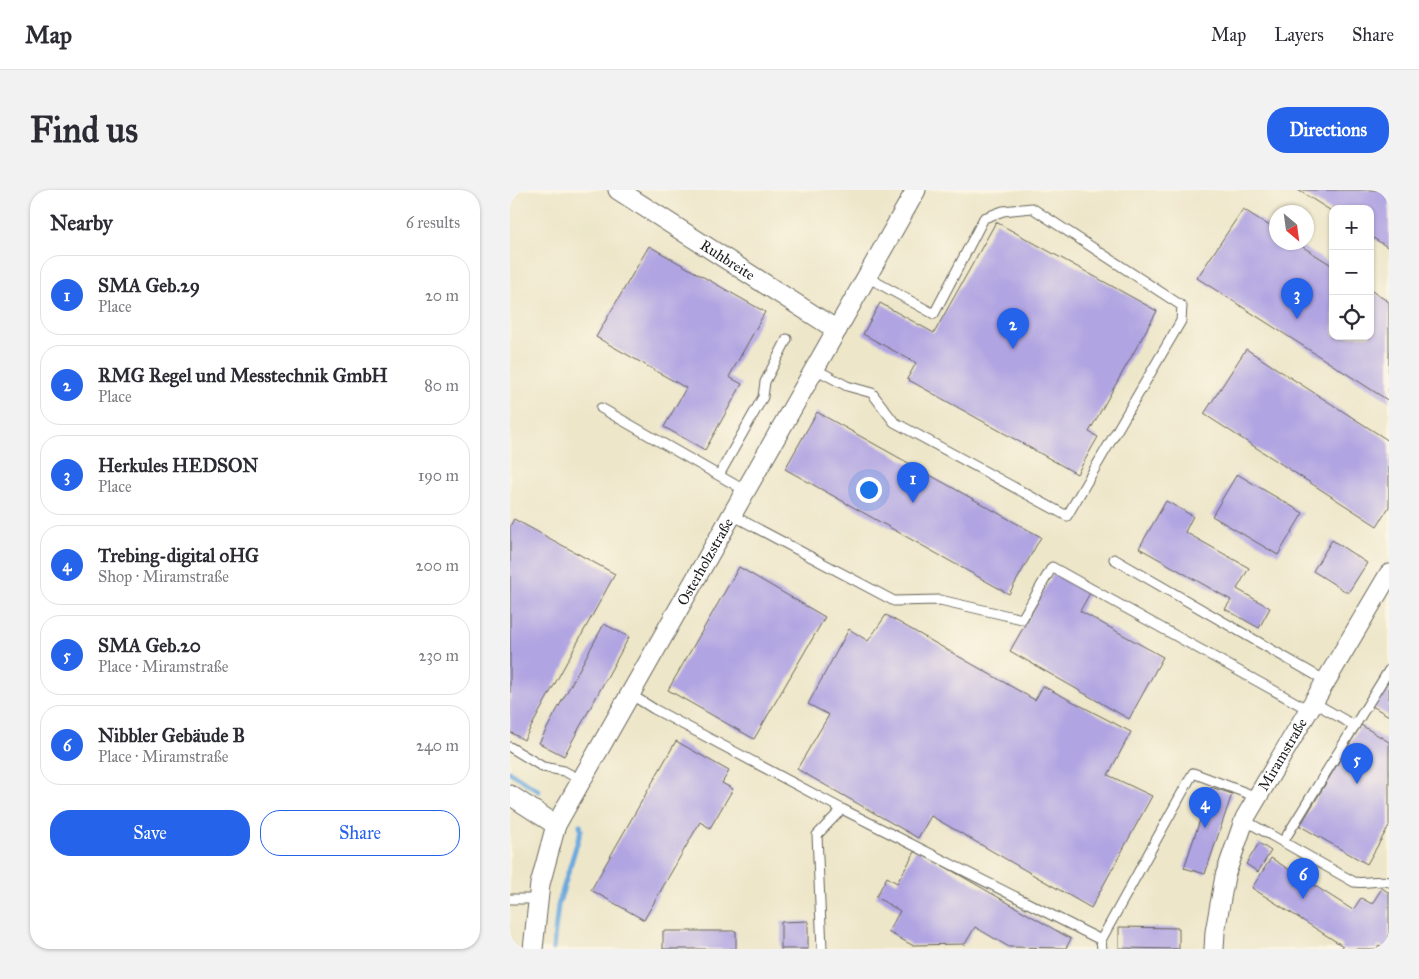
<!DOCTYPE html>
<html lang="en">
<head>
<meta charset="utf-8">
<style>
  :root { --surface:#fff; --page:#f2f2f3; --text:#2b2b33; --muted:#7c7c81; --line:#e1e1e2; --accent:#2563eb }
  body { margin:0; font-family:"IM FELL Great Primer",serif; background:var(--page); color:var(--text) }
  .controls { position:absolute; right:15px; top:15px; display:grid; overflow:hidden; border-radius:10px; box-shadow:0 1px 4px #0004 }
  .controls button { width:45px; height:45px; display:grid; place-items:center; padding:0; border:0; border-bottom:1px solid var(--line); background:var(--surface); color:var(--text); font:25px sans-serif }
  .compass { position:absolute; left:759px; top:15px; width:45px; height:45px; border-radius:50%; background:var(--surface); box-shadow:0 1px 4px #0004; rotate:151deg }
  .you { position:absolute; left:358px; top:299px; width:18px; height:18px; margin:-12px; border:4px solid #fff; border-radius:50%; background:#1a73e8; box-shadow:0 0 0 8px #1a73e833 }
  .badge { display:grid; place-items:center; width:32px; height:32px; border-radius:50%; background:var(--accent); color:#fff; font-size:16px; font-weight:700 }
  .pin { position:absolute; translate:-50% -41px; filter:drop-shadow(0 1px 2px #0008) }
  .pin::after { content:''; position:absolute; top:26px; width:18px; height:15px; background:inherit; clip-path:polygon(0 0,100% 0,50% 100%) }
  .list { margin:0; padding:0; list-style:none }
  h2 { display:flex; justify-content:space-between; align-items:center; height:65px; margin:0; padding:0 20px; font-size:21px }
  h2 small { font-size:16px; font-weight:400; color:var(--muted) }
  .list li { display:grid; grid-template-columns:32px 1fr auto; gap:15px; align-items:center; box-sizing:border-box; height:80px; margin:0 10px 10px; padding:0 10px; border:1px solid var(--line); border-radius:20px }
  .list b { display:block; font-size:19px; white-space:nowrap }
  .list p { margin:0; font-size:16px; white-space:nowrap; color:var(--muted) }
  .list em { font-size:16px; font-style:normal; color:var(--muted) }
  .actions { display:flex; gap:10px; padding:15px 20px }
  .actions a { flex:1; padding:11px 0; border:1px solid var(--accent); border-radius:20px; text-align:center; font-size:18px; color:var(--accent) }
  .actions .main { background:var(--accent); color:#fff }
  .icon { flex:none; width:28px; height:28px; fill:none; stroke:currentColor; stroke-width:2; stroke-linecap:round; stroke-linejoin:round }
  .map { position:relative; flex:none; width:879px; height:759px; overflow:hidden; border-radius:20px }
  header { display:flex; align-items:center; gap:30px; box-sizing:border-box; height:70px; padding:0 25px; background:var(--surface); border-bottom:1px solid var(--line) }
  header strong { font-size:24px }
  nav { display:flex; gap:28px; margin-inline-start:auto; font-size:18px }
  .intro { display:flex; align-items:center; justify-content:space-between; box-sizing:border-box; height:120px; padding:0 30px }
  h1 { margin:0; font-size:35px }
  .button { padding:12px 22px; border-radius:20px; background:var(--accent); color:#fff; font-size:18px; font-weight:700 }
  main { display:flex; gap:30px; padding:0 30px }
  aside { flex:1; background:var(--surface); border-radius:20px; box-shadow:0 1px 4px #0004 }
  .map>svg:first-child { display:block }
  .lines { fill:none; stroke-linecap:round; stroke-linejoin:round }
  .stream { stroke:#6aa9dd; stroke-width:5 }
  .building { fill:#b0a4e2 }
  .service-casing { stroke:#656359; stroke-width:11 }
  .minor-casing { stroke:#656359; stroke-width:21 }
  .service { stroke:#fff; stroke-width:9 }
  .minor { stroke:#fff; stroke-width:19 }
  .labels { text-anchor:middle; stroke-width:4; stroke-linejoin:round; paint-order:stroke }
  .street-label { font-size:15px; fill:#1c1c1c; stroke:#fcf5e5 }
</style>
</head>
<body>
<header>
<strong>Map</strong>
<nav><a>Map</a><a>Layers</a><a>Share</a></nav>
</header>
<div class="intro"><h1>Find us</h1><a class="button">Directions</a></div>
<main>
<aside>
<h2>Nearby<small>6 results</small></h2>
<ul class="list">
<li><span class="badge">1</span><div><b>SMA Geb.29</b><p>Place</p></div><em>20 m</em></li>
<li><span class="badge">2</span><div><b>RMG Regel und Messtechnik GmbH</b><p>Place</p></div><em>80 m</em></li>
<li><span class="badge">3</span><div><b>Herkules HEDSON</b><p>Place</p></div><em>190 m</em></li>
<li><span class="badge">4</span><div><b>Trebing-digital oHG</b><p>Shop · Miramstraße</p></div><em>200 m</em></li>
<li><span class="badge">5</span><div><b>SMA Geb.20</b><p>Place · Miramstraße</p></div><em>230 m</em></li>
<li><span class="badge">6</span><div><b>Nibbler Gebäude B</b><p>Place · Miramstraße</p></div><em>240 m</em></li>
</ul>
<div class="actions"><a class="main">Save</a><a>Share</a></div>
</aside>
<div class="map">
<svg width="879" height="759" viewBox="0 0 879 759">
  <rect width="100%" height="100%" fill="#fcf5e5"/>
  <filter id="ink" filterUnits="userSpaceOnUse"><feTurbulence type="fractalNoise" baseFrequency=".02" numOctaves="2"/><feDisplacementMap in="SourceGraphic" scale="10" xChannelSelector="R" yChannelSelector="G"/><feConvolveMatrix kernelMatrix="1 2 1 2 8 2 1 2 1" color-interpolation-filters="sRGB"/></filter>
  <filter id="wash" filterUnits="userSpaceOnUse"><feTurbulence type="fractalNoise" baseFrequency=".0096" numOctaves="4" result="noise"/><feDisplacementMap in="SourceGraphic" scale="20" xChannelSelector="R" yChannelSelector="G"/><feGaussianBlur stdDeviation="1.12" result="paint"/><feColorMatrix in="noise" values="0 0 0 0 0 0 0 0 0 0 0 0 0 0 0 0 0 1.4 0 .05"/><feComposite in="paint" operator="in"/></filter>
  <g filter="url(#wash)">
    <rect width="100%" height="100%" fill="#ede6c9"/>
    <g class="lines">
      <path class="stream" d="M0 582 29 601
        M43 759 48 716 71 640 70 635"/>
    </g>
    <g id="blocks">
      <path class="building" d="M788 0H879V58L860 46V19H823V22Z
        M733 19 766 40V52H785L823 76V146H860V100L879 112V211L687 88Z
        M486 32 647 121 579 242 588 247 567 284 397 189 406 173 353 144 370 113 424 143Z
        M139 56 255 122 219 187 232 194 195 260 154 237 176 198 86 147Z
        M736 159 879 251V317L867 336 694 224Z
        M307 222 531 347 499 404 275 279Z
        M727 284 793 323 768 365 702 326Z
        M656 311 683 326 675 342 739 378 727 399 760 418 749 438 715 419 721 410 629 358Z
        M4 329 105 384 14 550 0 542V336Z
        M822 350 857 373 838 403 803 381Z
        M229 377 315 427 244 549 158 500Z
        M544 383 580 403 570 421 653 467 619 529 500 461Z
        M376 425 525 510 533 496 621 542 598 585 642 606 581 718 421 626 408 648 287 579 319 525 298 514 339 439 358 451Z
        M94 434 119 447 54 566 29 553Z
        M879 489V526L862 516Z
        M851 535 879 552V636L857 674 790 636Z
        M166 551 219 581 212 593 223 599 200 638 190 632 134 730 81 700Z
        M701 597 722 604 695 684 674 678Z
        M749 653 761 661 748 682 736 674Z
        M406 660 561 749 556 758 499 757 465 737 455 754 402 755 378 742 390 721 366 707 377 687 387 693Z
        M761 668 843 720 851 708 862 714 872 698 879 703V759H875L869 755 867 759H831L833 756 742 698Z
        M298 731V759H271V732Z
        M609 737 669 738V759L609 758Z
        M153 741H226V759H153Z"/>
    </g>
  </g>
  <g filter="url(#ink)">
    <use href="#blocks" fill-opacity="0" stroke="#656359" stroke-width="1"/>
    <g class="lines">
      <defs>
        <path id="service" d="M305 179 337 196 362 203 384 232 557 326 671 131 672 116 522 18 493 21 474 28 424 124 357 87
          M91 218 236 301
          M209 285 253 207 255 192 277 149
          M222 325 384 411 430 410 512 429 542 377 799 520
          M604 369 816 491
          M120 504 144 519 332 619
          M803 512 845 536
          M0 557 33 577 54 581 71 590
          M734 630 844 692C855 694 872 689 879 692
          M773 652 879 480
          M0 709H29
          M312 759 307 645 332 619 591 750
          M592 759 591 750 683 583 747 607"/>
        <g id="minor">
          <path id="s1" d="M108 0 327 140"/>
          <path d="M0 605 46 635"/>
          <path id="s2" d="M23 759 30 694 46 635 406 0"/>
          <path id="s3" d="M704 759 705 742 715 686 735 628 879 384"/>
        </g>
      </defs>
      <use href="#service" class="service-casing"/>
      <use href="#minor" class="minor-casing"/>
      <use href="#service" class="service"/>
      <use href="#minor" class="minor"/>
    </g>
  </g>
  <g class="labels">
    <g class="street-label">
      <text dy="5" stroke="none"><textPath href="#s1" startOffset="130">Ruhbreite</textPath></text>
      <text dy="5" stroke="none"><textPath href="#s2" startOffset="429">Osterholzstraße</textPath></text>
      <text dy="5" stroke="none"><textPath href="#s3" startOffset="209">Miramstraße</textPath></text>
    </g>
  </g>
</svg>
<div class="controls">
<button>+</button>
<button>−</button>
<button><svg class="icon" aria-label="locate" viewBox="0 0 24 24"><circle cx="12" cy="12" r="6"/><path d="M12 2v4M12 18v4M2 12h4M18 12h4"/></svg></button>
</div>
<svg class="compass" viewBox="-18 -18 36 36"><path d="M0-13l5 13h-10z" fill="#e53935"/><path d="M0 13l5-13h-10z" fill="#7c7c81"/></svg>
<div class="you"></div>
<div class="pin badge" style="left:403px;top:313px">1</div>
<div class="pin badge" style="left:503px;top:159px">2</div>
<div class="pin badge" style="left:787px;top:129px">3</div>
<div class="pin badge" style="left:695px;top:638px">4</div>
<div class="pin badge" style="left:847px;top:594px">5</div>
<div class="pin badge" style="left:793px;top:709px">6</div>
</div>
</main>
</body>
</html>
